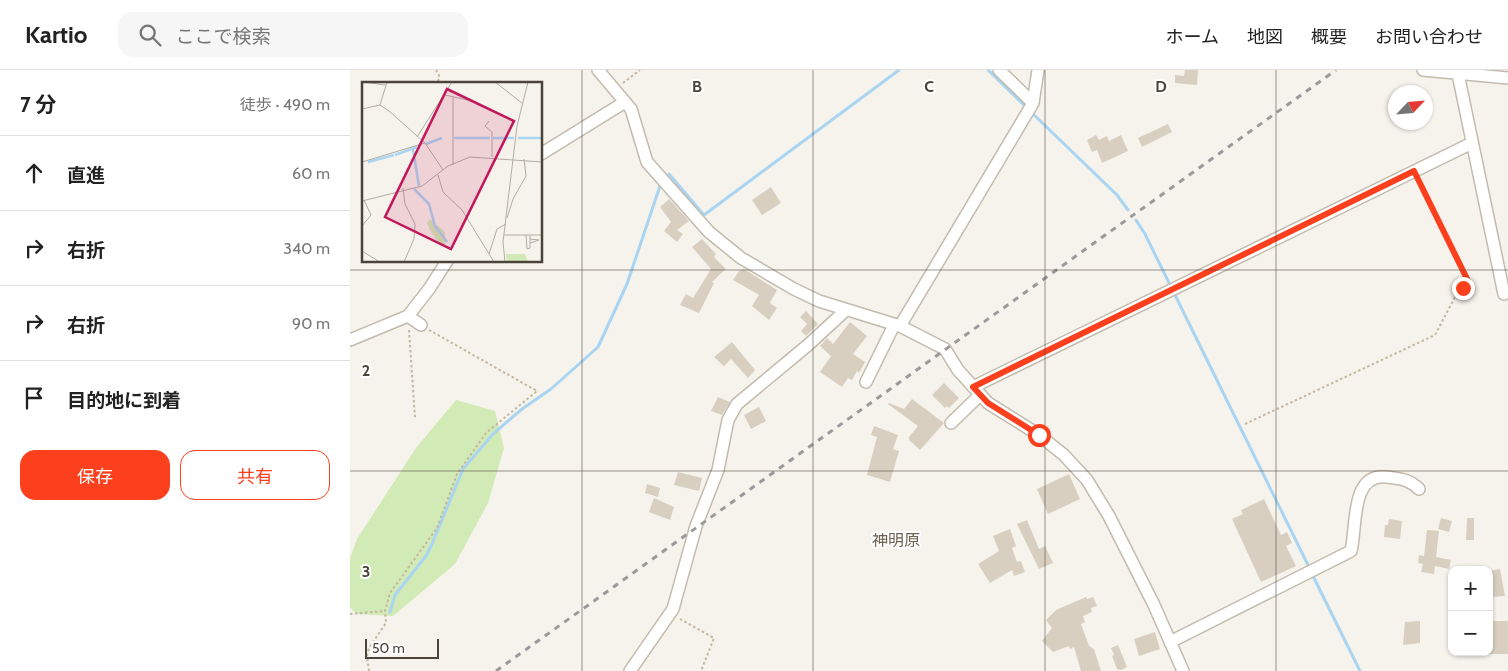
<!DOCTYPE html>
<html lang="ja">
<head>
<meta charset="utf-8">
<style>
  :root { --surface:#fff; --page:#f6f6f6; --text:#222; --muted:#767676; --line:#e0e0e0; --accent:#fc3f1d }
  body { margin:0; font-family:Cabin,"Noto Sans JP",sans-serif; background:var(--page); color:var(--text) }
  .controls { position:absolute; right:15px; bottom:15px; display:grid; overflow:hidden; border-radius:10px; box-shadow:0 1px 4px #0004 }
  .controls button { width:45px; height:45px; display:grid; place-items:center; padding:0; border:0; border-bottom:1px solid var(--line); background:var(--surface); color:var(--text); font:25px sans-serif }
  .compass { position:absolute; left:1038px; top:15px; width:45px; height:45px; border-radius:50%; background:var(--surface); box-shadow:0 1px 4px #0004; rotate:64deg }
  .scale { position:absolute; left:15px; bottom:12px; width:74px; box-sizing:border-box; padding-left:5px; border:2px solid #4b4439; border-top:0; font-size:14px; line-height:18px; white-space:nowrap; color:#4b4439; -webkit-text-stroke:4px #fff; paint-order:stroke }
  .stop { position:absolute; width:15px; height:15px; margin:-11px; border:4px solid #fc3f1d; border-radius:50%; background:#fff }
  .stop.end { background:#fc3f1d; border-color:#fff; box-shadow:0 1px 5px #0008 }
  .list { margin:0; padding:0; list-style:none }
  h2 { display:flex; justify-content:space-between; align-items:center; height:65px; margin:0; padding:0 20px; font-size:21px }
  h2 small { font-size:16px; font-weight:400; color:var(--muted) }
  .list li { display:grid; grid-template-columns:32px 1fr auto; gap:15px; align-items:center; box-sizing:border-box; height:75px; padding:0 20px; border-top:1px solid var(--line) }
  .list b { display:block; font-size:19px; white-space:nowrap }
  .list em { font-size:16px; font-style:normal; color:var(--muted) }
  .actions { display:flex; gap:10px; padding:15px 20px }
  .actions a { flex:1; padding:11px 0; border:1px solid var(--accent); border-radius:15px; text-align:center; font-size:18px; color:var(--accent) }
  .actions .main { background:var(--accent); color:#fff }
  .icon { flex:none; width:28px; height:28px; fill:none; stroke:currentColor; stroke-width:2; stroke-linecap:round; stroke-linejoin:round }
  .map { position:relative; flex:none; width:1158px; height:601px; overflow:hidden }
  header { display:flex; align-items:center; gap:30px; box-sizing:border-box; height:70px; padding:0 25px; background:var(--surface); border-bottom:1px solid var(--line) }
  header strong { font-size:24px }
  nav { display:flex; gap:28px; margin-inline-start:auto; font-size:18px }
  .search { width:350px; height:45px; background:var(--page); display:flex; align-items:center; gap:12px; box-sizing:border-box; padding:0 18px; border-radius:15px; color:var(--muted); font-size:19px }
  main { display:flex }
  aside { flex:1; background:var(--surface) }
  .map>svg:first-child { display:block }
  .green { fill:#d2eab5 }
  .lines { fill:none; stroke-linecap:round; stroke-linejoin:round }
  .stream { stroke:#a9d4f2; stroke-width:3 }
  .building { fill:#d8cfc1 }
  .minor-casing { stroke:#c2bbae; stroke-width:14 }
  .path { stroke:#c4b79f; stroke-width:2; stroke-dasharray:2.5 2.5; stroke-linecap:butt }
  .minor { stroke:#fff; stroke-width:11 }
  .rail { stroke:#9a9a9a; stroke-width:3; stroke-dasharray:6 6; stroke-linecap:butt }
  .route { stroke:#fc3f1d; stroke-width:6 }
  .grid { fill:none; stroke:#4b4439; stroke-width:1; stroke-opacity:0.55 }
  .labels { text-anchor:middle; stroke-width:4; stroke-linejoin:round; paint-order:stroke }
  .neighbourhood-label { font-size:16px; fill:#6e6250; stroke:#fff }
  .inset-river { fill:none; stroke:#a9d4f2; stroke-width:2.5 }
  .inset-road { fill:none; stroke:#b2ada4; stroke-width:1 }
  .view { fill:#c2185b; fill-opacity:0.15; stroke:#c2185b; stroke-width:2.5 }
  .inset-edge { fill:none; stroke:#4b4439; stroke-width:2.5 }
  .grid-label { font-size:16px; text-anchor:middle; font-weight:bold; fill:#4b4439; stroke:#fff; stroke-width:4; stroke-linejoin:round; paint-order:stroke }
</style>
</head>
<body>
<header>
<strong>Kartio</strong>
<div class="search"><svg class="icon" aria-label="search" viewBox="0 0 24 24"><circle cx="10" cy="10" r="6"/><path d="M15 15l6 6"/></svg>ここで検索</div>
<nav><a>ホーム</a><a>地図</a><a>概要</a><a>お問い合わせ</a></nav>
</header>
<main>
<aside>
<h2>7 分<small>徒歩 · 490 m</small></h2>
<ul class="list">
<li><svg class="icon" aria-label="ahead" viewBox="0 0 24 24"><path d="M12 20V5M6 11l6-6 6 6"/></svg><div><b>直進</b></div><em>60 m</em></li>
<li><svg class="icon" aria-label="right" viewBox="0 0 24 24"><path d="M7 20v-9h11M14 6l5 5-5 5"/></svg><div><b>右折</b></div><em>340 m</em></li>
<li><svg class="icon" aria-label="right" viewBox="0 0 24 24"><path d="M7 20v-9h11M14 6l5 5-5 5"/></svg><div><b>右折</b></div><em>90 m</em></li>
<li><svg class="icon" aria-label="arrive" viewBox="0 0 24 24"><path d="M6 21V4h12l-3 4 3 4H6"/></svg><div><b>目的地に到着</b></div></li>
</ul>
<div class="actions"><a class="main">保存</a><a>共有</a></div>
</aside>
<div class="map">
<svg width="1158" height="601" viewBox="0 0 1158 601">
  <rect width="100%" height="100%" fill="#f6f3ec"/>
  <path class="green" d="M106 330 145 341 154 378 138 433 105 494 43 546 6 544 0 537V488L7 469 66 378Z"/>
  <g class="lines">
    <path class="stream" d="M638 0 676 37
      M682 43 767 125 778 140
      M319 104 354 145 549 0
      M786 150 795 164 821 217
      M825 225 958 495
      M963 506 1010 601
      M40 542 45 525 76 486 82 474 113 399 143 364 172 339 201 319 248 277 277 214 311 113"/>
  </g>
  <path class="building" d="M835 0H848L847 15 825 13V5L834 6Z
    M818 54 822 62 792 77 788 68Z
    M746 65 749 70 757 66 759 71 771 65 778 81 752 93 747 80 742 82 737 70Z
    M421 117 431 133 412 145 402 130Z
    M319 129 339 151 327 160 333 164 327 172 314 161 321 152 310 137Z
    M352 169 366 184 364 187 376 199 362 212 364 213 349 243 330 235 336 224 343 228 361 199 342 177Z
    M394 199 427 220 420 233 427 238 419 250 402 236 409 225 383 210 389 201Z
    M456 241 468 254 456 266 451 261 457 254 450 247Z
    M500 252 517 266 503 284 515 292 509 303 507 301 502 310 498 308 492 317 470 302 481 286 470 276 477 268 483 274Z
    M382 272 405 300 398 308 381 289 374 296 364 287Z
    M594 313 609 328 599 338 597 336 595 338 582 325Z
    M368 327 380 332 372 345 361 341Z
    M562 329 594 353 570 380 559 370V367L568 356 538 334 539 333 554 339Z
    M409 337 416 351 401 359 394 345Z
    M524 356 548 365 543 379 549 381 540 412 517 405 527 367 521 365Z
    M328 402 352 408 349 421 324 415Z
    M719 404 730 429 698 444 687 419Z
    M297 414 310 418 308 427 295 423Z
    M304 428 324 437 320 450 299 442Z
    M914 429 931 465 937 462 942 473 936 476 946 496 911 512 882 449 893 444 891 440Z
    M1091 448 1102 451 1099 462 1088 459Z
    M1117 448H1124V470H1116Z
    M1039 449 1052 451 1050 469 1034 467 1035 455H1038Z
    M677 450 689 479 695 476 703 493 689 499 667 454Z
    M660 459 666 476 662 478 667 492 671 491 675 502 664 506 662 500 640 513 628 494 649 481 643 466Z
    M1077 460 1089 461 1086 487 1101 490 1099 499 1085 496 1084 504 1071 502 1073 494 1068 493 1069 485 1074 486Z
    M1150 499 1155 526 1142 527 1139 501Z
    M736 527 737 529 743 527 747 536 741 538 742 542 733 546 735 552 731 554 739 576 744 579 751 601H731L724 577 720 579 719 576 703 582 692 571 702 558 696 550 706 540Z
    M1070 551V573L1053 575 1055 552Z
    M1139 551H1158V584H1139Z
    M805 562 810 579 789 586 784 569Z
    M768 575 777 597 771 600 767 599 762 586 764 585 761 578Z"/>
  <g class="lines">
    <defs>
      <path id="minor" d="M248 0 281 39 297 92 359 162 391 188 444 219 469 231 550 256 595 279 608 300 638 333 689 365 714 385 737 410 759 446 804 535 833 601
        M649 0 683 33
        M1073 0 1158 8
        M1108 4 1154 224
        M191 84 275 32
        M58 246 71 255
        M550 256 683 33 688 0
        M0 270 58 246 79 219 97 191
        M516 312 544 255
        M623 317 1122 73
        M601 353 630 325
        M820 572 1001 481C1007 457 1000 402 1037 407 1051 409 1059 409 1069 419
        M280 601 323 539 346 456 368 400 378 350 387 334 458 275 496 240"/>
    </defs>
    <use href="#minor" class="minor-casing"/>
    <path class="path" d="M86 0 89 5 88 14
      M273 13 290 0
      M59 260 65 348
      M895 354 1085 265 1106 225 1113 218 1121 217 1068 110
      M0 544 35 541
      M330 549 364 568 351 601
      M19 601 17 586 19 578 36 553 35 541 40 523 87 458 107 404 136 363 187 321 79 260"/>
    <use href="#minor" class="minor"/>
    <path class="rail" d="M146 601 986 0"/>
  </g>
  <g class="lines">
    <path class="route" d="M689 365 638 333 623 317 1064 101 1121 217 1113 218"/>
  </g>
  <path class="grid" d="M232 0V601M463 0V601M695 0V601M926 0V601M0 200H1158M0 401H1158"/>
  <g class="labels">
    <g class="neighbourhood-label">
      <text x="546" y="476">神明原</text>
    </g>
  </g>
  <g transform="translate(12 12)">
    <rect width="180" height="180" fill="#f6f3ec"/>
    <path d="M68 137 83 150V164L75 159 68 148 65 141ZM144 172H163L166 180H145Z" fill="#d2eab5"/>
    <path class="inset-river" d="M92 56H128M131 56H152M156 56H180M64 62 80 56M51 67 57 104M33 73 55 65M6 80 32 73M52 107 67 122 73 144 85 160"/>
    <path class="inset-road" d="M2 0 23 3M133 0 160 21M83 13 110 19M91 15V83M18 23 25 0M0 27 18 23 27 29 63 61 81 88M127 39 123 44 130 50V75M55 55 90 0M0 80 63 61M76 93 81 110 100 128 132 180M41 106 43 122 53 142 52 157 42 180M0 119 60 104 86 84 108 75 180 80M145 136 151 117 164 94 162 77M0 144 9 133 2 118M142 153H179M164 153 165 167 168 166V154M168 157 177 158 168 161M0 169 18 180M127 172 135 147 144 142M143 180 141 160 155 44 166 0"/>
    <path class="view" d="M85 7 152 39 89 167 23 135Z"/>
    <rect width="180" height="180" class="inset-edge"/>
  </g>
  <g class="grid-label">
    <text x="347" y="22">B</text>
    <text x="579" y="22">C</text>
    <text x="811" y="22">D</text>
    <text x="16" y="306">2</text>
    <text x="16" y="507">3</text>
  </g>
</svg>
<div class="controls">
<button>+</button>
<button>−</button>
</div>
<svg class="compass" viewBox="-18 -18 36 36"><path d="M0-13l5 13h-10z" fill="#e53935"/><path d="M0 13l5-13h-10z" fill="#767676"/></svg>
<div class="scale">50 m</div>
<div class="stop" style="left:689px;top:365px"></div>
<div class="stop end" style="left:1113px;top:218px"></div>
</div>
</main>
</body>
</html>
